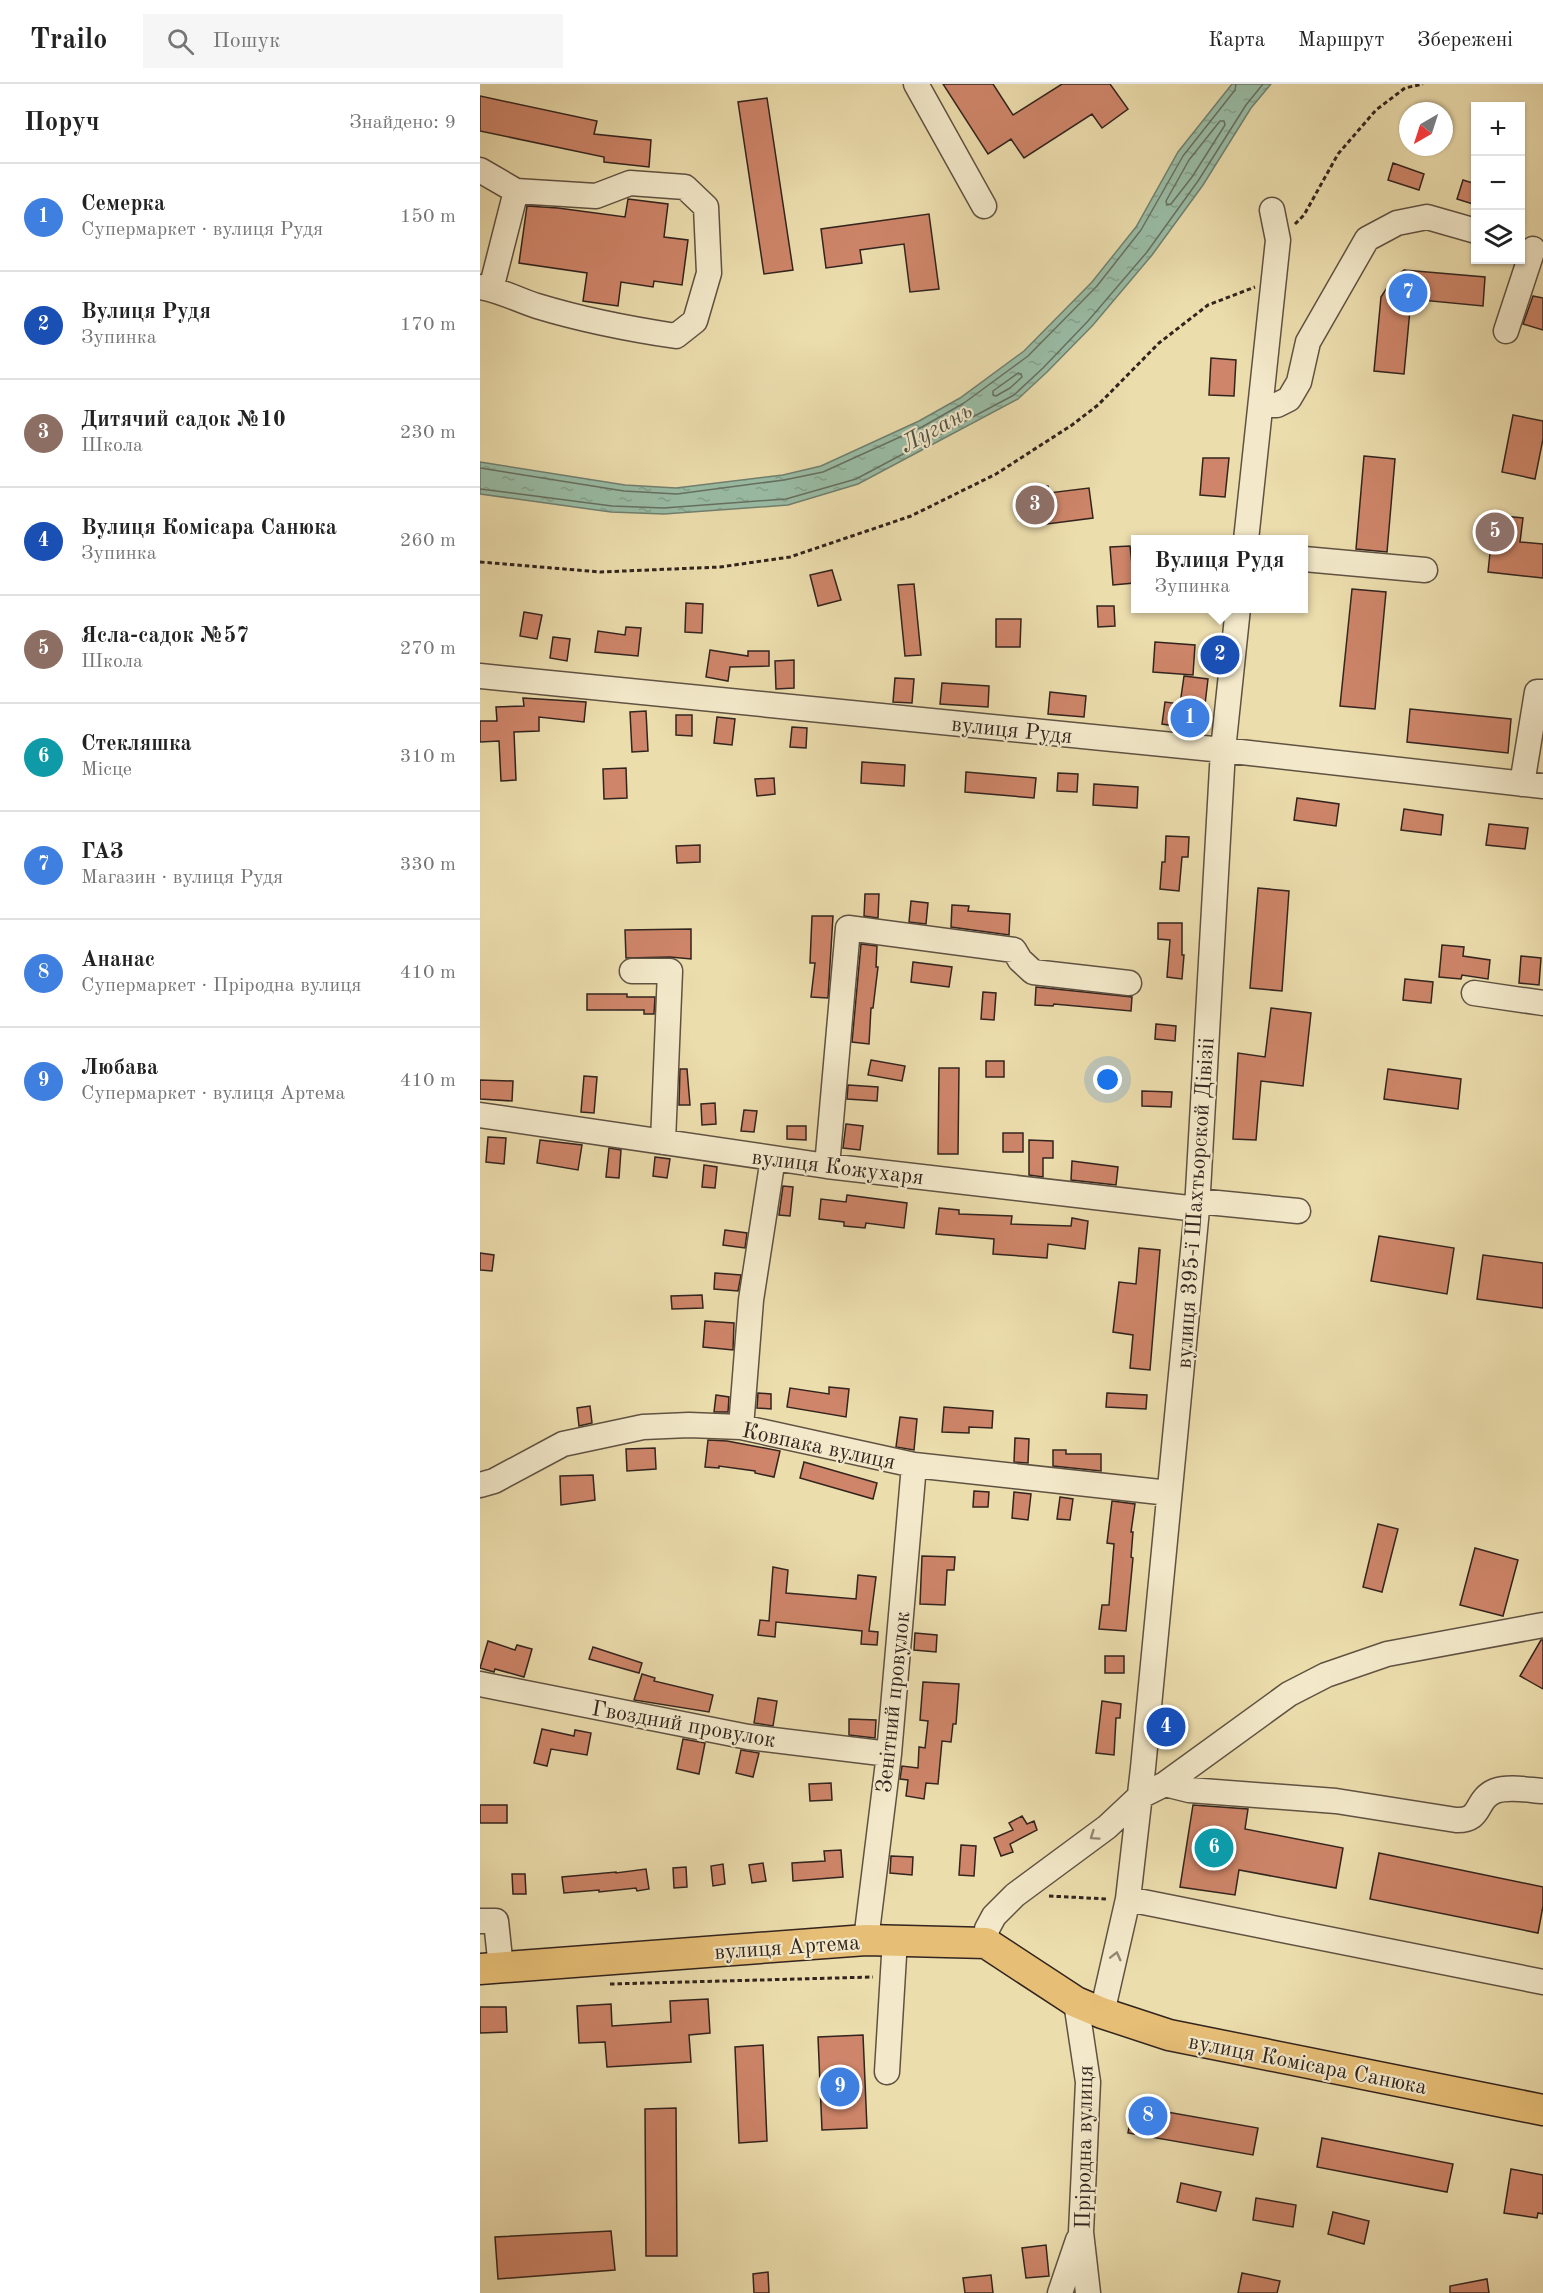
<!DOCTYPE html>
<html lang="uk">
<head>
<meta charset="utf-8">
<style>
  :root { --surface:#fff; --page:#f6f6f6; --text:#222; --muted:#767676; --line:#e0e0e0; --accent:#8f2418 }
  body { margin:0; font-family:"Old Standard TT",serif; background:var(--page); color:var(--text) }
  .controls { position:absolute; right:18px; top:18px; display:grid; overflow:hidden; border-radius:0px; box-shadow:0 2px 4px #0004 }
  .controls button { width:54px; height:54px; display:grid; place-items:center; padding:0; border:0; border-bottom:2px solid var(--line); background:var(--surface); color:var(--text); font:30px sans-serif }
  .compass { position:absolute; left:919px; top:18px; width:54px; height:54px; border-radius:50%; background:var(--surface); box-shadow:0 2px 4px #0004; rotate:219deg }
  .you { position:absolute; left:628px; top:996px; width:21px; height:21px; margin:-15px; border:4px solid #fff; border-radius:50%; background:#1a73e8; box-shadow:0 0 0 9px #1a73e833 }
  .badge { display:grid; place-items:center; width:39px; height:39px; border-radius:50%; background:var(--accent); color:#fff; font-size:20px; font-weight:700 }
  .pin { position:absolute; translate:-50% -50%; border:3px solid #fff; box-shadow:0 2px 6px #0006 }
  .popup { position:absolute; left:651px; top:451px; width:177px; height:78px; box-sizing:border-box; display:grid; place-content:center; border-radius:0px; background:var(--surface); filter:drop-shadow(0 2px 4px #0005); font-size:20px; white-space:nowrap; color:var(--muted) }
  .popup b { font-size:22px; color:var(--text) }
  .popup::after { content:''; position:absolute; left:50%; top:100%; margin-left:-12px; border:12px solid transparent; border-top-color:var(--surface) }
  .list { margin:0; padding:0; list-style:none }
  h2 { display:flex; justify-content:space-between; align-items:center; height:78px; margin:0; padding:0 24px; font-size:26px }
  h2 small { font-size:20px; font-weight:400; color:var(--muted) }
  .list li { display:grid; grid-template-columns:39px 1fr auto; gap:18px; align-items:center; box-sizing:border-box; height:108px; padding:0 24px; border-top:2px solid var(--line) }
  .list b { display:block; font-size:22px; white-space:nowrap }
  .list p { margin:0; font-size:20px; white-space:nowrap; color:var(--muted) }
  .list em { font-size:20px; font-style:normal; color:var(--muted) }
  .icon { flex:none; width:33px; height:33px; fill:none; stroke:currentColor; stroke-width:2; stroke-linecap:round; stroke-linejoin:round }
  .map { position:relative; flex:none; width:1063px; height:2209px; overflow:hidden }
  header { display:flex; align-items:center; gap:36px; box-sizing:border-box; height:84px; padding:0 30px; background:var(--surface); border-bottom:2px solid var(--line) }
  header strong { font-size:28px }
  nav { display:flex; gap:33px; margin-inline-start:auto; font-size:21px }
  .search { width:420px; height:54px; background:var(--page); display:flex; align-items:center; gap:15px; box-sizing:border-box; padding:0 21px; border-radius:0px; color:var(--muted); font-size:22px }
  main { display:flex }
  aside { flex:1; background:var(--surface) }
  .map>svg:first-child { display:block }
  .water { fill:url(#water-ripples); stroke:#708070; stroke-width:1.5 }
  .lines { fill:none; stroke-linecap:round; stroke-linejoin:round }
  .shore { stroke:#667062; stroke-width:1.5 }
  .building { fill:#ce8569; stroke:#32241e; stroke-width:1.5 }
  .minor-casing { stroke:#605242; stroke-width:27 }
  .major-casing { stroke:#32241e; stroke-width:33 }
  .path { stroke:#32241e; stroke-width:3; stroke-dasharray:4.5 3; stroke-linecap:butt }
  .minor { stroke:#f3e9ca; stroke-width:24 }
  .major { stroke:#e6be76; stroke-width:30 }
  .oneway { stroke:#928674 }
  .labels { text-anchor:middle; stroke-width:4.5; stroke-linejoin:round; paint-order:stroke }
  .street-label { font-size:22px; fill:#32241e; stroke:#f3e9ca }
  .water-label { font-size:24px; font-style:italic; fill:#515247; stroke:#f3e9ca }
</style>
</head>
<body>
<header>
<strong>Trailo</strong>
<div class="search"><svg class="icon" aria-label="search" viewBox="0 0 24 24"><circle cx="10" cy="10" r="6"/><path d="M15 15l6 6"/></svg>Пошук</div>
<nav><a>Карта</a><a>Маршрут</a><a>Збережені</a></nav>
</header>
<main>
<aside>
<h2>Поруч<small>Знайдено: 9</small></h2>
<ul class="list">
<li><span class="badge" style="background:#3f7fe0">1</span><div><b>Семерка</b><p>Супермаркет · вулиця Рудя</p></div><em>150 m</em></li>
<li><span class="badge" style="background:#1a4fb4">2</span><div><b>Вулиця Рудя</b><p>Зупинка</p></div><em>170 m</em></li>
<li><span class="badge" style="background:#8d6e63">3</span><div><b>Дитячий садок №10</b><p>Школа</p></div><em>230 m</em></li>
<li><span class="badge" style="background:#1a4fb4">4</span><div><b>Вулиця Комісара Санюка</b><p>Зупинка</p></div><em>260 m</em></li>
<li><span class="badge" style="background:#8d6e63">5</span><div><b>Ясла-садок №57</b><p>Школа</p></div><em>270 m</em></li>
<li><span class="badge" style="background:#0f9aa8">6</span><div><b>Стекляшка</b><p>Місце</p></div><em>310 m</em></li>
<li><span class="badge" style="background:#3f7fe0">7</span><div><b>ГАЗ</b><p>Магазин · вулиця Рудя</p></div><em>330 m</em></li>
<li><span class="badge" style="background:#3f7fe0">8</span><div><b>Ананас</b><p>Супермаркет · Пріродна вулиця</p></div><em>410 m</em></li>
<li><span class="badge" style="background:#3f7fe0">9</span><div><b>Любава</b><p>Супермаркет · вулиця Артема</p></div><em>410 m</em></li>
</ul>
</aside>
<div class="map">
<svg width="1063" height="2209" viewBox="0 0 1063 2209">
  <defs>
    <pattern id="water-ripples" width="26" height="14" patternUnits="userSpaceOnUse" patternTransform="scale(1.5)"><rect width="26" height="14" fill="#99bda6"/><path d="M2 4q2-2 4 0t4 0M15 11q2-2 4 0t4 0" fill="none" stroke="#84a28e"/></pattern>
  </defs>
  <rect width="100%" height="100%" fill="#ecddad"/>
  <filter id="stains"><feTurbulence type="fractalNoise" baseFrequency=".00333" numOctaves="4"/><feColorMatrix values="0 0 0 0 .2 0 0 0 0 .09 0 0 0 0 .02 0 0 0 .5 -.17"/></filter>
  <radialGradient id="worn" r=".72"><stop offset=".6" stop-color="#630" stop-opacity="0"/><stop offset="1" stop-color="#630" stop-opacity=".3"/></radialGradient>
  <path class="water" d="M752 0H791L771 24 723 101 672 171 613 241 567 288 538 315 378 400 308 421 184 430 131 428 0 410V378L145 401 196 404 303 391 341 382 439 337 480 314 544 267 612 198 656 143 698 68Z"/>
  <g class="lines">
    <path class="shore" d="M740 37H744L745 41 712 93 691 120 687 121 686 117 709 76Z
      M538 289 541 290 542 293 530 304 516 312 513 311V307Z
      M0 384 144 407 197 410 304 396 343 388 442 343 484 319 548 272 617 202 661 146 703 72 755 6 756 0
      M0 405 132 422 184 424 306 415 376 395 534 311 563 284 608 237 667 168 718 97 766 21 783 0"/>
  </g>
  <path class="building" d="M463 0H513L533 31 582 0H630L648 25 622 44 612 30 544 74 531 55 508 70Z
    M0 12 117 37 114 50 171 56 169 83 124 78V73L0 47Z
    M287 14 313 186 284 190 258 18Z
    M913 79 944 90 939 106 908 96Z
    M983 96 996 100V121L977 115Z
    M148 115 188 120 184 153 208 156 202 201 174 197 173 203 141 198 138 222 103 217 107 189 39 179 47 122 78 124 145 133Z
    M449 130 459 205 430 208 424 160 380 166 382 179 346 184 341 145Z
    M924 186 1005 193 1003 222 931 215 924 290 894 287 901 213 912 196Z
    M1053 212 1063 214V246L1043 240Z
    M731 274 756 276 754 312 729 311Z
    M1033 331 1063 337V355L1055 395 1022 388Z
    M884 372 915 375 907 468 876 465Z
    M723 374H749L745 413 720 411Z
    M568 402 569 409 609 404 613 434 567 440 563 433 548 435 544 405Z
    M1014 431 1043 434 1040 458 1063 460V494L1008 488Z
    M650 462 654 499 633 501 630 463Z
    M352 486 361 516 338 522 330 491Z
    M434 500 441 571 425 572 418 501Z
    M872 505 906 508 895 625 860 622Z
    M206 519 223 520 222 549 205 548Z
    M617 522H634L635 542 618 543Z
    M44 528 62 531 57 555 40 552Z
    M516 535H541L540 563H516Z
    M146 543 161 544 158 572 115 568 118 547 145 551Z
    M73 553 90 555 87 577 70 574Z
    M675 558 715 561 713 591 673 588Z
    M230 566 268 572V567H289V582L250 583 248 597 226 593Z
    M314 576V604L296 605 295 577Z
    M704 592 728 595 722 646 682 640 685 618 700 620Z
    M415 594 434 595 432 619 413 618Z
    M462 599 509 602 508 623 460 620Z
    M570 608 606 612 604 633 568 630Z
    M43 614 106 618 104 638 59 633V647L34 648 36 696 21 697 19 657 0 658V637H17L16 623 44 622Z
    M930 625 1031 635 1028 669 927 658Z
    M166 627 168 667 152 668 150 628Z
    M196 631H212V652L196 651Z
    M237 633 255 635 252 661 234 659Z
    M312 643 327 644 326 664 310 663Z
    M382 678 425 681 424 702 381 699Z
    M146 684 147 714 124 715 123 685Z
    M486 688 556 694 554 714 485 708Z
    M578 689 598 690 597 708 577 707Z
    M294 694 295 710 277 712 275 695Z
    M614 700 658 703 657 724 613 721Z
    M817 714 859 720 856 742 814 736Z
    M924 725 963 731 961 751 921 746Z
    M1009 740 1048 744 1045 765 1006 761Z
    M686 752 709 753 708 773H702L699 807 680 805 682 778H685Z
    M220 761V778L197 779 196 762Z
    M778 804 809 807 802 907 770 904Z
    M385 810H399L398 834 384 832Z
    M431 817 448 819 446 840 429 838Z
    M472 821 489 822 488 827 530 830 529 851 471 843Z
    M332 832H353L348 914 331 913 335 879H330Z
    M678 839H702V871H704L702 895 687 893 690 856 678 855Z
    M211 845V875L190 873 146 874 145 846Z
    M381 860 397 862 396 883H398L393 924H391L389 960 372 958Z
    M962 861 984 863 983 872 1010 876 1008 895 982 891 981 895 959 893Z
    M1041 872 1061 874 1059 901 1039 899Z
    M433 878 472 883 469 903 431 898Z
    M925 895 953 898 951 919 923 916Z
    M556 903 652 913 651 927 574 920 573 922 555 921Z
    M503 908 516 909 514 936 501 935Z
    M107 910H147V913H175L174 930H164V926H107Z
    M791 924 831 929 823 1002 781 997 776 1056 753 1055 758 969 785 973Z
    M676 940 696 942 695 957 675 955Z
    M391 976 425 982 422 997 388 991Z
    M506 977H524V993H506Z
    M459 984H479L478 1070H458Z
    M200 985H207L210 1021H199Z
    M908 985 981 995 978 1025 904 1015Z
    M104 992 117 993 114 1029 101 1028Z
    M0 996 33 997 32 1017 0 1015Z
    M368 1001 398 1003 397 1017 367 1015Z
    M662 1007 692 1008 691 1023 662 1022Z
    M235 1019 236 1040 222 1041 221 1020Z
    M264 1026 277 1027 274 1048 261 1047Z
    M366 1040 383 1042 380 1066 363 1064Z
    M307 1042H326V1056L307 1055Z
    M523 1049H543V1068H523Z
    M8 1053 26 1054 24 1080 6 1078Z
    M60 1056 102 1061 98 1086 57 1079Z
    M549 1056 573 1057V1074H563V1093L549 1091Z
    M129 1064 141 1066 139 1094 126 1093Z
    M175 1073 190 1075 187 1094 173 1092Z
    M592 1077 638 1083 636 1101 591 1096Z
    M224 1081 237 1083 235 1104 222 1103Z
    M303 1102 313 1103 310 1132 299 1131Z
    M367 1111 427 1119 424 1144 386 1139 385 1144 364 1142V1138L339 1135 341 1115 366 1118Z
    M459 1124 479 1126V1130L532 1132 531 1140 591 1142 592 1134 608 1137 605 1165 568 1160 567 1174 513 1170 514 1155 456 1150Z
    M245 1146 267 1149 265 1164 243 1161Z
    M899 1152 974 1164 967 1210 891 1197Z
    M659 1164 680 1166 670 1286 650 1284 653 1251 633 1248 639 1198 656 1200Z
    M0 1169 14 1171 12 1187 0 1186Z
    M1003 1171 1063 1179V1224L997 1215Z
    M235 1189 261 1191 258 1207 234 1205Z
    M222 1211 223 1224 192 1225 191 1212Z
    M225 1237 254 1239 253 1266 223 1263Z
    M349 1303 369 1305 366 1333 307 1323 310 1304 349 1310Z
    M278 1309 291 1310V1325L277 1324Z
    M627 1309 667 1311 666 1325 626 1323Z
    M236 1311 249 1313 248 1328H234Z
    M110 1322 112 1339 99 1342 97 1324Z
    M464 1323 513 1327 512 1344 489 1343V1349L462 1348Z
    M420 1333 437 1335 434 1366 416 1363Z
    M535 1354 549 1355 548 1379 534 1378Z
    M228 1356 247 1357 300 1367 294 1393 275 1389V1387L239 1382V1384L225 1383Z
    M175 1364 176 1385 147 1387 146 1365Z
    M573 1366H586V1370H621V1387L573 1382Z
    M324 1378 397 1399 393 1415 320 1394Z
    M113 1391 115 1416 81 1421 80 1392Z
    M494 1407 509 1408 508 1423H493Z
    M534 1408 551 1410 548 1436 532 1434Z
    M580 1413 593 1415 590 1436 577 1435Z
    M632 1417 655 1420 651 1448H653L651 1473 653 1474 646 1547 619 1545 622 1521H629L634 1460 627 1459Z
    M898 1440 918 1445 902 1508 883 1503Z
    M995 1464 1038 1476 1023 1532 980 1521Z
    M442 1472 475 1473 474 1486H467L465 1521 440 1520Z
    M293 1483 308 1486 306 1509 376 1515 378 1491 396 1493 389 1547 398 1548 397 1561 381 1560 382 1547 296 1538 295 1553 278 1551 280 1536 289 1537Z
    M435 1549 457 1551 456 1568 434 1566Z
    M1061 1556H1063V1605L1040 1592Z
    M8 1557 35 1566 37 1561 52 1565 44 1593 15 1585 14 1588 0 1584Z
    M113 1563 162 1579 159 1589 109 1575Z
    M625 1572H644V1589H625Z
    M162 1590 175 1594 174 1597 233 1611 229 1628 154 1616Z
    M443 1598 479 1600 476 1640H473L471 1658 462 1657 458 1700 446 1699 444 1715 426 1712 428 1696 420 1695 422 1682 438 1684 439 1663 445 1664 448 1637 440 1636Z
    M278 1614 297 1617 293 1642 274 1639Z
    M622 1617 641 1620 640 1634H636L634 1671 616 1669Z
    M369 1635 396 1636 395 1654 369 1651Z
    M62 1645 94 1652 95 1646 111 1649 107 1671 71 1665 67 1682 54 1679Z
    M203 1655 225 1659 219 1690 197 1685Z
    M261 1666 279 1669 273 1693 256 1689Z
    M351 1699 352 1716 330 1717 329 1700Z
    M0 1721H27V1739H0Z
    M713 1721 768 1725 765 1745 863 1764 856 1804 759 1786 755 1811 700 1803Z
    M542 1732 547 1740 554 1737 557 1746 530 1760 533 1768 521 1772 514 1754 533 1746 529 1739Z
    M481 1761 496 1762 494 1792 479 1791Z
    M361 1766 363 1793 313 1797 312 1779 345 1777 344 1767Z
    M899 1769 1063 1803V1822L1058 1849 890 1815Z
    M411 1772 433 1773 432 1791 410 1789Z
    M283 1779 286 1797 272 1799 269 1781Z
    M243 1780 245 1800 233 1802 231 1782Z
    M206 1783 207 1803 194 1804 193 1784Z
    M166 1785 169 1805 157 1807 156 1804 119 1808V1806L84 1809 82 1793 136 1788V1789Z
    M32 1790H45L46 1810H33Z
    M228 1915 230 1949 209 1951 211 1978 127 1983 125 1958 99 1959 97 1922 131 1920 132 1942 191 1938 190 1917Z
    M0 1923H26L27 1948 0 1949Z
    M383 1951 387 2044 342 2046 338 1953Z
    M283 1961 287 2057 259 2059 255 1963Z
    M653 2022 778 2044 773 2071 648 2049Z
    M196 2024 197 2172H166L165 2025Z
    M842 2054 973 2080 967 2108 837 2083Z
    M1031 2085 1063 2091V2130L1058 2129 1057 2134 1024 2129Z
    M701 2099 741 2108 736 2127 697 2118Z
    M776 2114 816 2121 813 2143 773 2136Z
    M853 2128 889 2137 884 2160 848 2150Z
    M131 2147 135 2186 18 2195 15 2153Z
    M566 2161 569 2192 546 2194 542 2164Z
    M288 2188 289 2209H274L273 2190Z
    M762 2189 800 2197 797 2209H758Z
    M511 2191 513 2209H485L483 2194Z
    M1007 2195 1009 2209H970V2202Z"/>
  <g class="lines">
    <defs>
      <path id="minor" d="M436 0 504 122
        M0 86 36 107 116 112 150 99 205 103 226 123 229 189 215 237 196 252C149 245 103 236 57 222 38 216 20 206 0 203
        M11 205 36 107
        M1026 247 1053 165
        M781 321H797L809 315 819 298 828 258 887 155 917 139 947 133 996 147
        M766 456 798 156 792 126
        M824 475 945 486
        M0 592 743 666 1063 702
        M1042 700 1057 608H1063
        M152 887H190L183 1058
        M994 909 1063 919
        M0 1031 347 1082 717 1125
        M347 1082 368 844 534 866 540 876 553 888 649 899
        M717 1117 818 1127
        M261 1343 271 1216 293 1074
        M0 1401 14 1397 83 1360 163 1343 209 1341 261 1343 434 1381 689 1409
        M0 1600 268 1653 409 1670
        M685 1700 709 1706 856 1717 976 1736C1003 1737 994 1716 1015 1707 1029 1702 1048 1706 1063 1707
        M648 1815 1063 1898
        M0 1837H16L21 1884
        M386 1856 409 1670 434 1381
        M506 1859 507 1845 514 1832 535 1811 627 1743 659 1713 685 1700 809 1610 846 1591 907 1570 1063 1541
        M596 1918 608 1998 601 2148 608 2209
        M622 1929 648 1815 663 1684 717 1125 743 666 758 524
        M407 1988 415 1855
        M580 2209 598 2156"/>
      <path id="major" d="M0 1885 386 1856 506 1859 596 1918 622 1929 689 1951 1063 2026"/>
    </defs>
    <use href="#minor" class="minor-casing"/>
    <use href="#major" class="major-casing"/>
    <path class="path" d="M815 140 824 131 858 70 896 26 925 4 943 0
      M0 478 121 488 240 483 310 473 431 432 516 390 592 341 618 321 679 259 728 221 775 203
      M569 1812 628 1815
      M130 1900 393 1893"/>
    <use href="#minor" class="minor"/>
    <use href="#major" class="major"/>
  </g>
  <defs><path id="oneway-chevron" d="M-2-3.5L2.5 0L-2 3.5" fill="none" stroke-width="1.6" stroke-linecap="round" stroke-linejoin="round" transform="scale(1.5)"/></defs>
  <g class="oneway">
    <use href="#oneway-chevron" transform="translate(614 1752) rotate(145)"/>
    <use href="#oneway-chevron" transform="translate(636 1872) rotate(-76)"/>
  </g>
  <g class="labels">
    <g class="street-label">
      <text transform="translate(532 645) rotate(6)" y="8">вулиця Рудя</text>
      <text transform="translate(358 1082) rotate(7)" y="8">вулиця Кожухаря</text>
      <text transform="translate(714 1119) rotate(-86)" y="8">вулиця 395-ї Шахтьорской Дівізіі</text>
      <text transform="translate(339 1361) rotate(12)" y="8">Ковпака вулиця</text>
      <text transform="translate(412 1618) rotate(-84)" y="8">Зенітний провулок</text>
      <text transform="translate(204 1639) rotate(10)" y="8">Гвоздний провулок</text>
      <text transform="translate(307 1862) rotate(-4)" y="8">вулиця Артема</text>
      <text transform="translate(828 1979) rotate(11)" y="8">вулиця Комісара Санюка</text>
      <text transform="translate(603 2063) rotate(-89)" y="8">Пріродна вулиця</text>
    </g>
    <g class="water-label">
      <text transform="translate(456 343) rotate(-29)" y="8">Лугань</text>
    </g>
  </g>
  <rect width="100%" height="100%" filter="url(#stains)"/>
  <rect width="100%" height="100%" fill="url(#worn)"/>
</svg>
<div class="controls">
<button>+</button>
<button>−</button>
<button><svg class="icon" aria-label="layers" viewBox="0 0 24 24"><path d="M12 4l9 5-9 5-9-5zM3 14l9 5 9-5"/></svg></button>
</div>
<svg class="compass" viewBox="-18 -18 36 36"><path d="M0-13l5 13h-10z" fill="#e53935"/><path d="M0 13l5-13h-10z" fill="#767676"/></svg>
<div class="you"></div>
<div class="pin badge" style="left:710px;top:634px;background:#3f7fe0">1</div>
<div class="pin badge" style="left:740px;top:571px;background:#1a4fb4">2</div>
<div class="popup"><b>Вулиця Рудя</b>Зупинка</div>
<div class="pin badge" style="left:555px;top:421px;background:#8d6e63">3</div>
<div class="pin badge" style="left:686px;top:1643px;background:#1a4fb4">4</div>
<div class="pin badge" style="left:1015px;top:448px;background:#8d6e63">5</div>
<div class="pin badge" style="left:734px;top:1764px;background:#0f9aa8">6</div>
<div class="pin badge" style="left:928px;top:209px;background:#3f7fe0">7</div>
<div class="pin badge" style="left:668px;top:2032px;background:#3f7fe0">8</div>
<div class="pin badge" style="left:360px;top:2003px;background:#3f7fe0">9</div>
</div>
</main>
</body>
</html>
